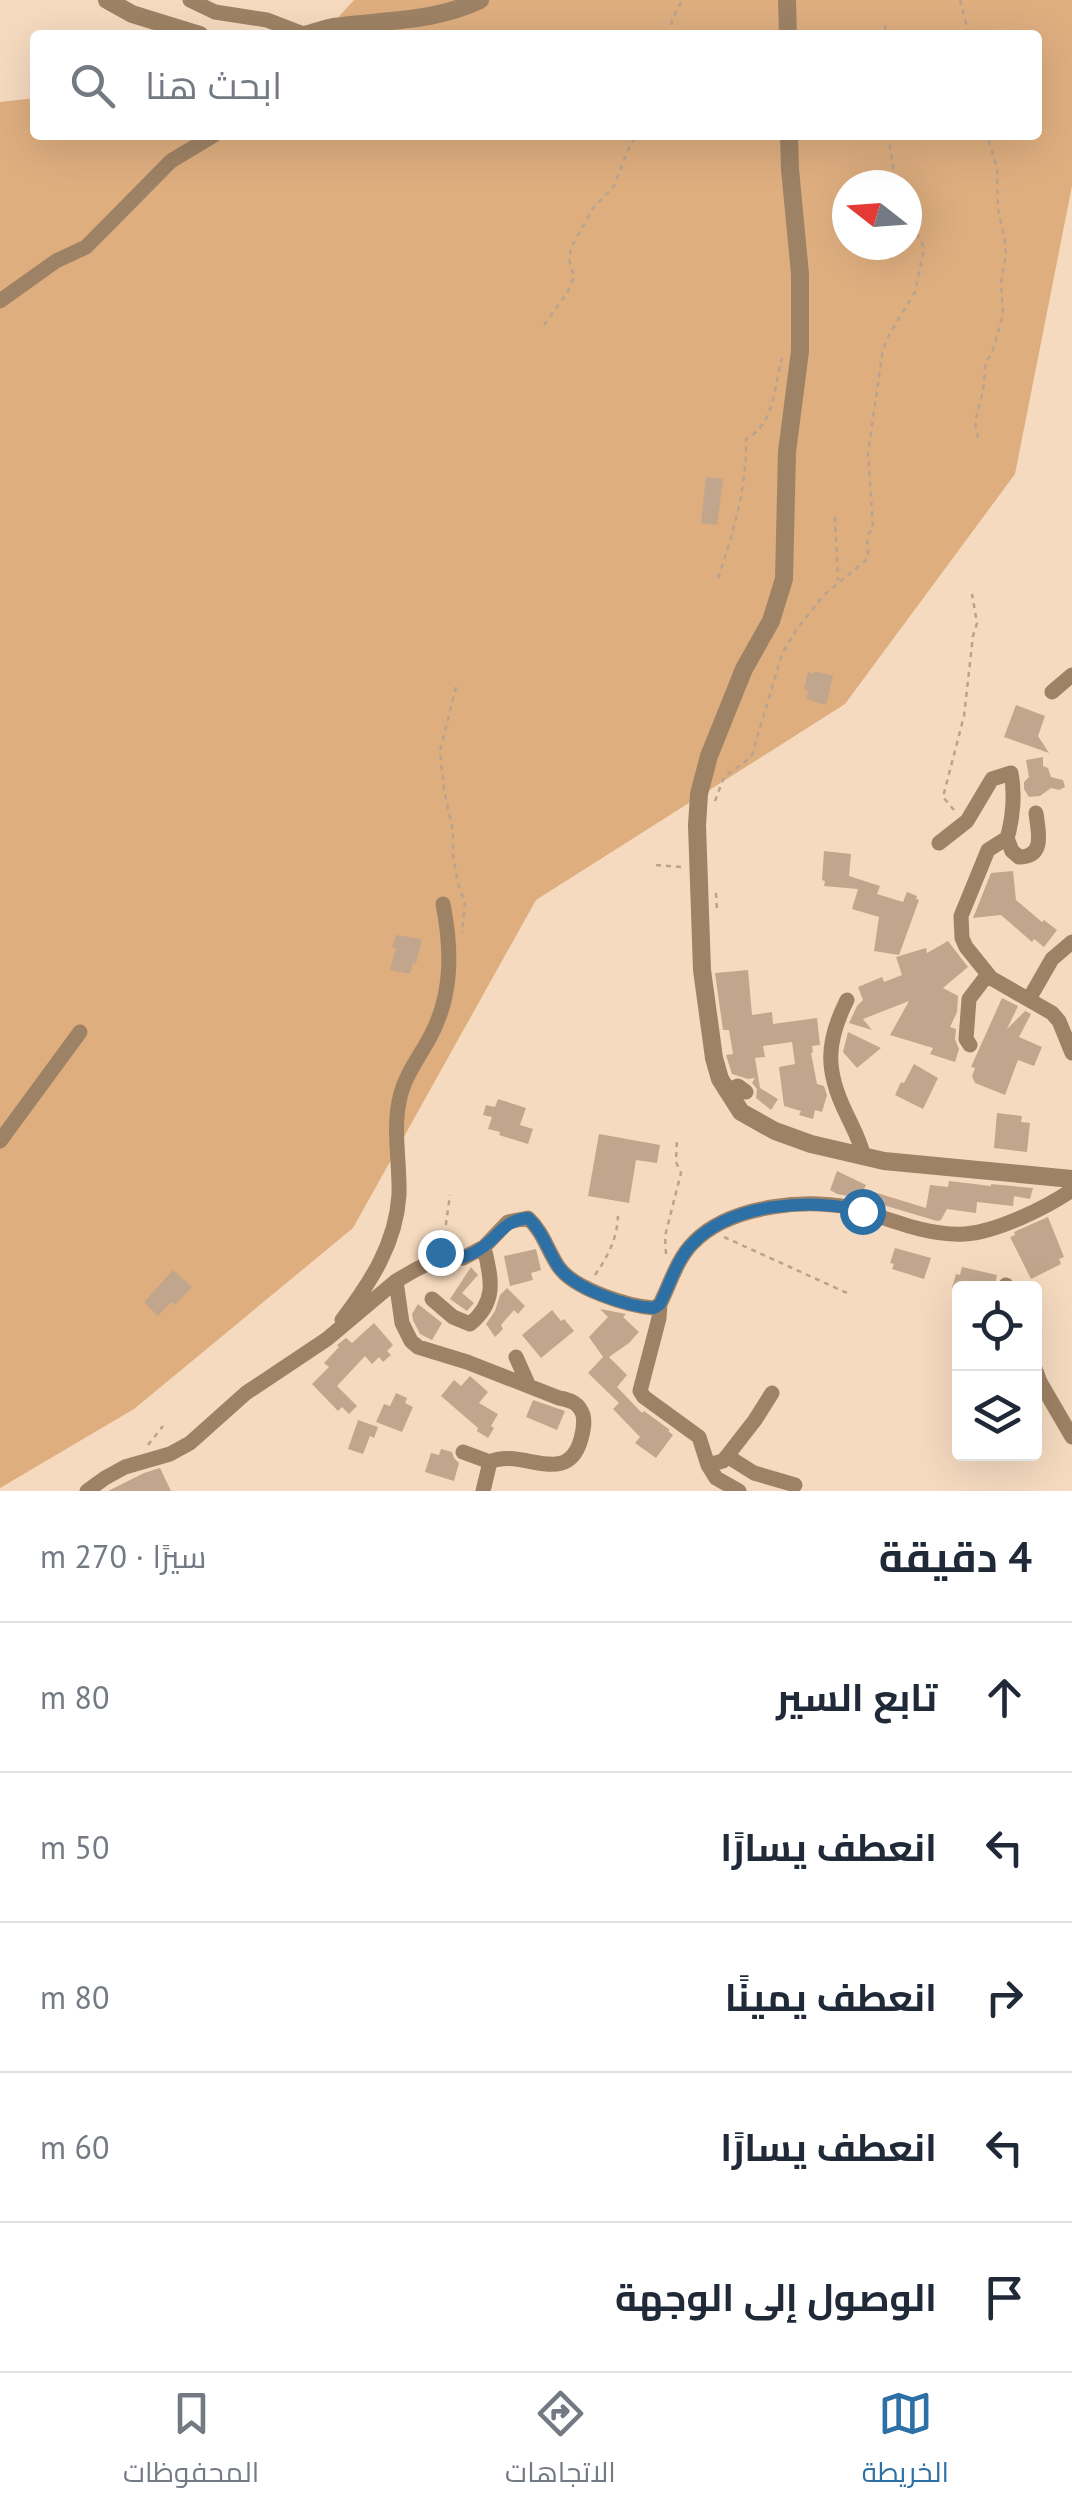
<!DOCTYPE html>
<html lang="ar">
<head>
<meta charset="utf-8">
<style>
  :root { --surface:#fff; --page:#f6f6f7; --text:#1f2937; --muted:#747a83; --line:#e0e1e3; --accent:#2d70a6 }
  body { margin:0; font-family:"PT Sans",Cairo,sans-serif; background:var(--page); color:var(--text); direction:rtl }
  .controls { position:absolute; right:30px; bottom:30px; display:grid; overflow:hidden; border-radius:10px; box-shadow:0 10px 40px #0002 }
  .controls button { width:90px; height:90px; display:grid; place-items:center; padding:0; border:0; border-bottom:2px solid var(--line); background:var(--surface); color:var(--text); font:50px sans-serif }
  .compass { position:absolute; left:832px; top:170px; width:90px; height:90px; border-radius:50%; background:var(--surface); box-shadow:0 10px 40px #0002; rotate:287deg }
  .stop { position:absolute; width:30px; height:30px; margin:-22px; border:8px solid #2d70a6; border-radius:50%; background:#fff }
  .stop.end { background:#2d70a6; border-color:#fff; box-shadow:0 2px 10px #0008 }
  .list { margin:0; padding:0; list-style:none }
  h2 { display:flex; justify-content:space-between; align-items:center; height:130px; margin:0; padding:0 40px; font-size:42px }
  h2 small { font-size:32px; font-weight:400; color:var(--muted) }
  .list li { display:grid; grid-template-columns:65px 1fr auto; gap:30px; align-items:center; box-sizing:border-box; height:150px; padding:0 40px; border-top:2px solid var(--line) }
  .list b { display:block; font-size:38px; white-space:nowrap }
  .list em { font-size:32px; font-style:normal; color:var(--muted) }
  .icon { flex:none; width:55px; height:55px; fill:none; stroke:currentColor; stroke-width:2; stroke-linecap:round; stroke-linejoin:round }
  .map { position:relative; flex:none; width:1072px; height:1491px; overflow:hidden; direction:ltr }
  .search { position:absolute; background:var(--surface); box-shadow:0 10px 40px #0002; left:30px; right:30px; top:30px; height:110px; display:flex; align-items:center; gap:25px; box-sizing:border-box; padding:0 35px; border-radius:10px; color:var(--muted); font-size:38px }
  .sheet { height:880px; background:var(--surface) }
  nav { display:flex; justify-content:space-around; align-items:center; box-sizing:border-box; height:140px; border-top:2px solid var(--line); background:var(--surface); font-size:28px; color:var(--muted) }
  nav a { display:grid; justify-items:center; gap:5px }
  nav .on { color:var(--accent) }
  .map>svg:first-child { display:block }
  .green { fill:#deae7f; fill-rule:evenodd }
  .building { fill:#c1a68d }
  .lines { fill:none; stroke-linecap:round; stroke-linejoin:round }
  .path { stroke:#b9a38e; stroke-width:2.5; stroke-dasharray:5 5; stroke-linecap:butt }
  .minor { stroke:#9e8265; stroke-width:15 }
  .tertiary { stroke:#9e8265; stroke-width:18 }
  .route { stroke:#2d70a6; stroke-width:12 }
</style>
</head>
<body>
<div class="map">
<svg width="1072" height="1491" viewBox="0 0 1072 1491">
  <rect width="100%" height="100%" fill="#f5dabf"/>
  <path class="green" d="M354 0H1072V186L1015 474 845 704 536 900 353 1228 134 1409 0 1488V102L35 98V135H1037V35H322ZM847 185H907V245H847Z"/>
  <path class="building" d="M706 477 723 479 717 525 701 523Z
    M815 671 833 676 826 705 806 699 808 691 804 689 808 672 814 674Z
    M1016 705 1045 716 1038 736 1049 753 1004 737Z
    M1043 757V766L1048 768 1051 777 1063 780 1065 787 1059 790 1051 788 1040 796 1029 797 1024 789V782L1029 777 1026 760Z
    M824 851 851 854 849 876 880 886 877 894 903 902 907 892 917 896 916 899 919 900 899 955 874 951 879 917 852 909 858 889 824 886 825 881 822 880Z
    M1013 871 1016 900 1042 922 1044 920 1057 930 1044 947 1034 939 1032 942 1001 915 973 918 991 873Z
    M396 935 422 939 416 964 413 963 410 974 390 970 396 948 392 947Z
    M948 941 968 967 943 988 958 996 957 1012 950 1027 956 1029 955 1039 959 1049 955 1062 930 1054 933 1048 890 1035 909 1001 863 1019 872 1030 849 1023 857 1006 863 1000 858 987 882 977 884 982 902 975 896 957 926 948 927 953Z
    M748 970 752 1015 772 1012 773 1024 817 1018 820 1045 812 1046 813 1052 811 1053 817 1084 824 1086 827 1095 822 1112 815 1110 813 1119 799 1115 801 1111 784 1106 779 1067 795 1064 792 1042 763 1046 765 1057 755 1058 760 1088 778 1099 771 1110 756 1098 757 1089 752 1083 755 1078 748 1079 732 1074 726 1055 733 1054 729 1030H723L715 973Z
    M1002 998 1018 1006 1007 1029 1025 1011 1031 1014 1019 1037 1042 1047 1034 1066 1018 1060 1005 1095 975 1083 972 1076 975 1068 971 1067Z
    M848 1032 881 1048 857 1068 843 1052Z
    M914 1064 938 1078 923 1109 895 1095 901 1082 904 1083Z
    M498 1099 526 1108 520 1125 533 1129 528 1144 499 1135 500 1132 488 1129 492 1117 483 1115 486 1105 495 1107Z
    M997 1113 1022 1116 1021 1122 1030 1123 1027 1152 994 1148Z
    M599 1134 660 1145 657 1163 636 1160 629 1203 588 1196Z
    M837 1171 866 1185 864 1189 926 1208 930 1185 948 1187 949 1181 991 1186V1184L1033 1188 1030 1199 1014 1196 1013 1206 977 1202 976 1213 947 1209 941 1220 937 1221 863 1199 837 1194 830 1190Z
    M1048 1217 1064 1257 1059 1259 1061 1264 1031 1279 1010 1237 1015 1235 1014 1232Z
    M895 1248 931 1258 924 1279 892 1269 894 1264 890 1263Z
    M536 1249 541 1270 531 1273 533 1280 510 1286 504 1256Z
    M471 1267 478 1275 462 1293 474 1303 467 1311 450 1299Z
    M962 1267 997 1275 994 1288H952L956 1274 960 1275Z
    M173 1270 192 1287 175 1305 171 1302 158 1316 144 1302Z
    M507 1288 525 1306 518 1314 514 1310 501 1325 503 1329 495 1337 486 1324 495 1311 500 1295Z
    M418 1304 442 1323 432 1340 420 1334 413 1320 412 1314Z
    M600 1309 626 1314 623 1317 639 1332 629 1343 609 1357 627 1375 617 1387 642 1413 644 1411 670 1430 668 1431 673 1435 656 1458 635 1443 640 1437 613 1409 619 1403 588 1373 603 1357 589 1337 608 1317Z
    M552 1310 561 1321 564 1319 574 1331 541 1358 522 1335Z
    M374 1323 393 1345 387 1351 391 1355 383 1362 379 1357 372 1364 365 1356 337 1386 357 1406 349 1414 342 1407 338 1411 312 1384 329 1367 324 1363 339 1347 337 1345 346 1338 352 1343Z
    M470 1376 488 1392 479 1403 498 1414 491 1426 494 1428 488 1438 477 1431 478 1428 441 1396 454 1380 461 1386Z
    M396 1393 407 1398 405 1403 413 1407 402 1432 376 1422 384 1404 390 1406Z
    M533 1400 565 1411 557 1430 526 1417Z
    M358 1420 378 1427 374 1438 370 1436 363 1454 348 1449Z
    M441 1449 452 1452 454 1458 459 1463 454 1481 425 1472 431 1453 439 1455Z
    M160 1468 171 1491H108L144 1473Z"/>
  <g class="lines">
    <path class="path" d="M960 0 969 35
      M885 25 886 35
      M671 35 672 21 682 0
      M886 135 890 146 896 185
      M544 325 567 293 574 277 569 259 571 248 593 208 614 186 628 150 636 135
      M978 438 975 422 983 391 986 362 992 353 1003 315 1001 282 1006 255 1004 237 998 209 997 168 987 135
      M835 517 838 580
      M718 578C733 534 747 487 746 439 775 424 774 386 782 358
      M456 687 440 751 444 790 453 832V855L458 884 465 902 462 933
      M715 801 724 777 746 761 752 755 782 654 796 630 824 595 866 560 868 552 867 536 873 528 868 453 883 349 890 333 915 292 923 253V245L907 216
      M954 810 943 797 964 716 973 636 977 623 972 594
      M656 865 682 867
      M716 893 717 910
      M724 1237 847 1293
      M443 1245 450 1195
      M666 1254 665 1236 681 1173 676 1162 677 1139
      M595 1275C608 1256 617 1239 618 1216
      M148 1445 163 1426"/>
    <path class="minor" d="M190 0 215 12 267 20 306 35
      M0 301 56 261 86 247 171 161 214 135
      M1052 692 1072 675
      M1007 838 1012 851 1019 857C1046 857 1038 831 1036 813
      M939 843 967 821 992 779 1011 773C1015 793 1013 819 1007 838L988 850 961 916 962 938 966 947 991 978 1052 1013 1059 1021 1072 1053
      M1029 999 1052 959 1072 942
      M847 1000C826 1042 825 1070 846 1113 853 1128 860 1140 864 1157
      M970 1045 966 1039 969 999 988 974
      M726 1091 738 1086 746 1092
      M0 1141 80 1032
      M396 1281 402 1323 411 1341 418 1347 467 1362 559 1398C571 1400 579 1403 583 1415 585 1424 583 1431 581 1439 567 1489 522 1447 490 1462L483 1491
      M1006 1285 1008 1288
      M432 1299 453 1317 470 1324C498 1301 491 1278 484 1247
      M660 1304 659 1318 640 1391 644 1397 699 1437 708 1465 716 1478 739 1491
      M342 1320C371 1282 396 1243 399 1195 400 1164 393 1132 399 1102 403 1078 418 1059 429 1039 453 996 452 950 443 904
      M516 1357 528 1384
      M1034 1366 1040 1382 1072 1437
      M463 1452 490 1462
      M727 1456 755 1420 772 1393
      M708 1465 723 1461 727 1456 754 1473 795 1485
      M87 1491 105 1478 125 1467 170 1454 190 1443 246 1393 327 1339 396 1281 415 1270 431 1262 463 1258 484 1247 508 1222 528 1218C543 1232 547 1249 558 1266 573 1289 628 1306 654 1308L660 1304C670 1284 677 1259 693 1243 729 1205 812 1196 860 1210 894 1221 929 1236 965 1234 996 1232 1046 1208 1072 1190"/>
    <path class="tertiary" d="M107 0 132 14 200 35
      M787 0 788 35
      M303 35C313 33 323 29 333 27 383 20 435 22 480 0
      M789 135 790 169 800 274V351L787 452 784 579 771 621 744 669 709 756 699 794 697 825 702 970 714 1058 720 1079 741 1112 775 1131 811 1144 884 1161 1072 1179"/>
  </g>
  <g class="lines">
    <path class="route" d="M440 1252 432 1262C449 1261 465 1259 480 1249 500 1236 502 1221 528 1218 543 1232 547 1249 558 1266 573 1289 628 1307 654 1308L660 1304C670 1284 677 1259 693 1243 732 1203 811 1198 862 1211"/>
  </g>
</svg>
<div class="controls">
<button><svg class="icon" aria-label="locate" viewBox="0 0 24 24"><circle cx="12" cy="12" r="6"/><path d="M12 2v4M12 18v4M2 12h4M18 12h4"/></svg></button>
<button><svg class="icon" aria-label="layers" viewBox="0 0 24 24"><path d="M12 4l9 5-9 5-9-5zM3 14l9 5 9-5"/></svg></button>
</div>
<svg class="compass" viewBox="-18 -18 36 36"><path d="M0-13l5 13h-10z" fill="#e53935"/><path d="M0 13l5-13h-10z" fill="#747a83"/></svg>
<div class="stop" style="left:862px;top:1211px"></div>
<div class="stop end" style="left:440px;top:1252px"></div>
<div class="search"><svg class="icon" aria-label="search" viewBox="0 0 24 24"><circle cx="10" cy="10" r="6"/><path d="M15 15l6 6"/></svg>ابحث هنا</div>
</div>
<section class="sheet">
<h2>4 دقيقة<small>سيرًا · 270 m</small></h2>
<ul class="list">
<li><svg class="icon" aria-label="ahead" viewBox="0 0 24 24"><path d="M12 20V5M6 11l6-6 6 6"/></svg><div><b>تابع السير</b></div><em>80 m</em></li>
<li><svg class="icon" aria-label="left" viewBox="0 0 24 24"><path d="M17 20v-9H6M10 6l-5 5 5 5"/></svg><div><b>انعطف يسارًا</b></div><em>50 m</em></li>
<li><svg class="icon" aria-label="right" viewBox="0 0 24 24"><path d="M7 20v-9h11M14 6l5 5-5 5"/></svg><div><b>انعطف يمينًا</b></div><em>80 m</em></li>
<li><svg class="icon" aria-label="left" viewBox="0 0 24 24"><path d="M17 20v-9H6M10 6l-5 5 5 5"/></svg><div><b>انعطف يسارًا</b></div><em>60 m</em></li>
<li><svg class="icon" aria-label="arrive" viewBox="0 0 24 24"><path d="M6 21V4h12l-3 4 3 4H6"/></svg><div><b>الوصول إلى الوجهة</b></div></li>
</ul>
</section>
<nav>
<a class="on"><svg class="icon" aria-label="map" viewBox="0 0 24 24"><path d="M3 6l6-2 6 2 6-2v14l-6 2-6-2-6 2zM9 4v14M15 6v14"/></svg>الخريطة</a>
<a><svg class="icon" aria-label="directions" viewBox="0 0 24 24"><path d="M12 3l9 9-9 9-9-9zM9 14v-3h6M13 9l2 2-2 2"/></svg>الاتجاهات</a>
<a><svg class="icon" aria-label="saved" viewBox="0 0 24 24"><path d="M7 4h10v16l-5-4-5 4z"/></svg>المحفوظات</a>
</nav>
</body>
</html>
